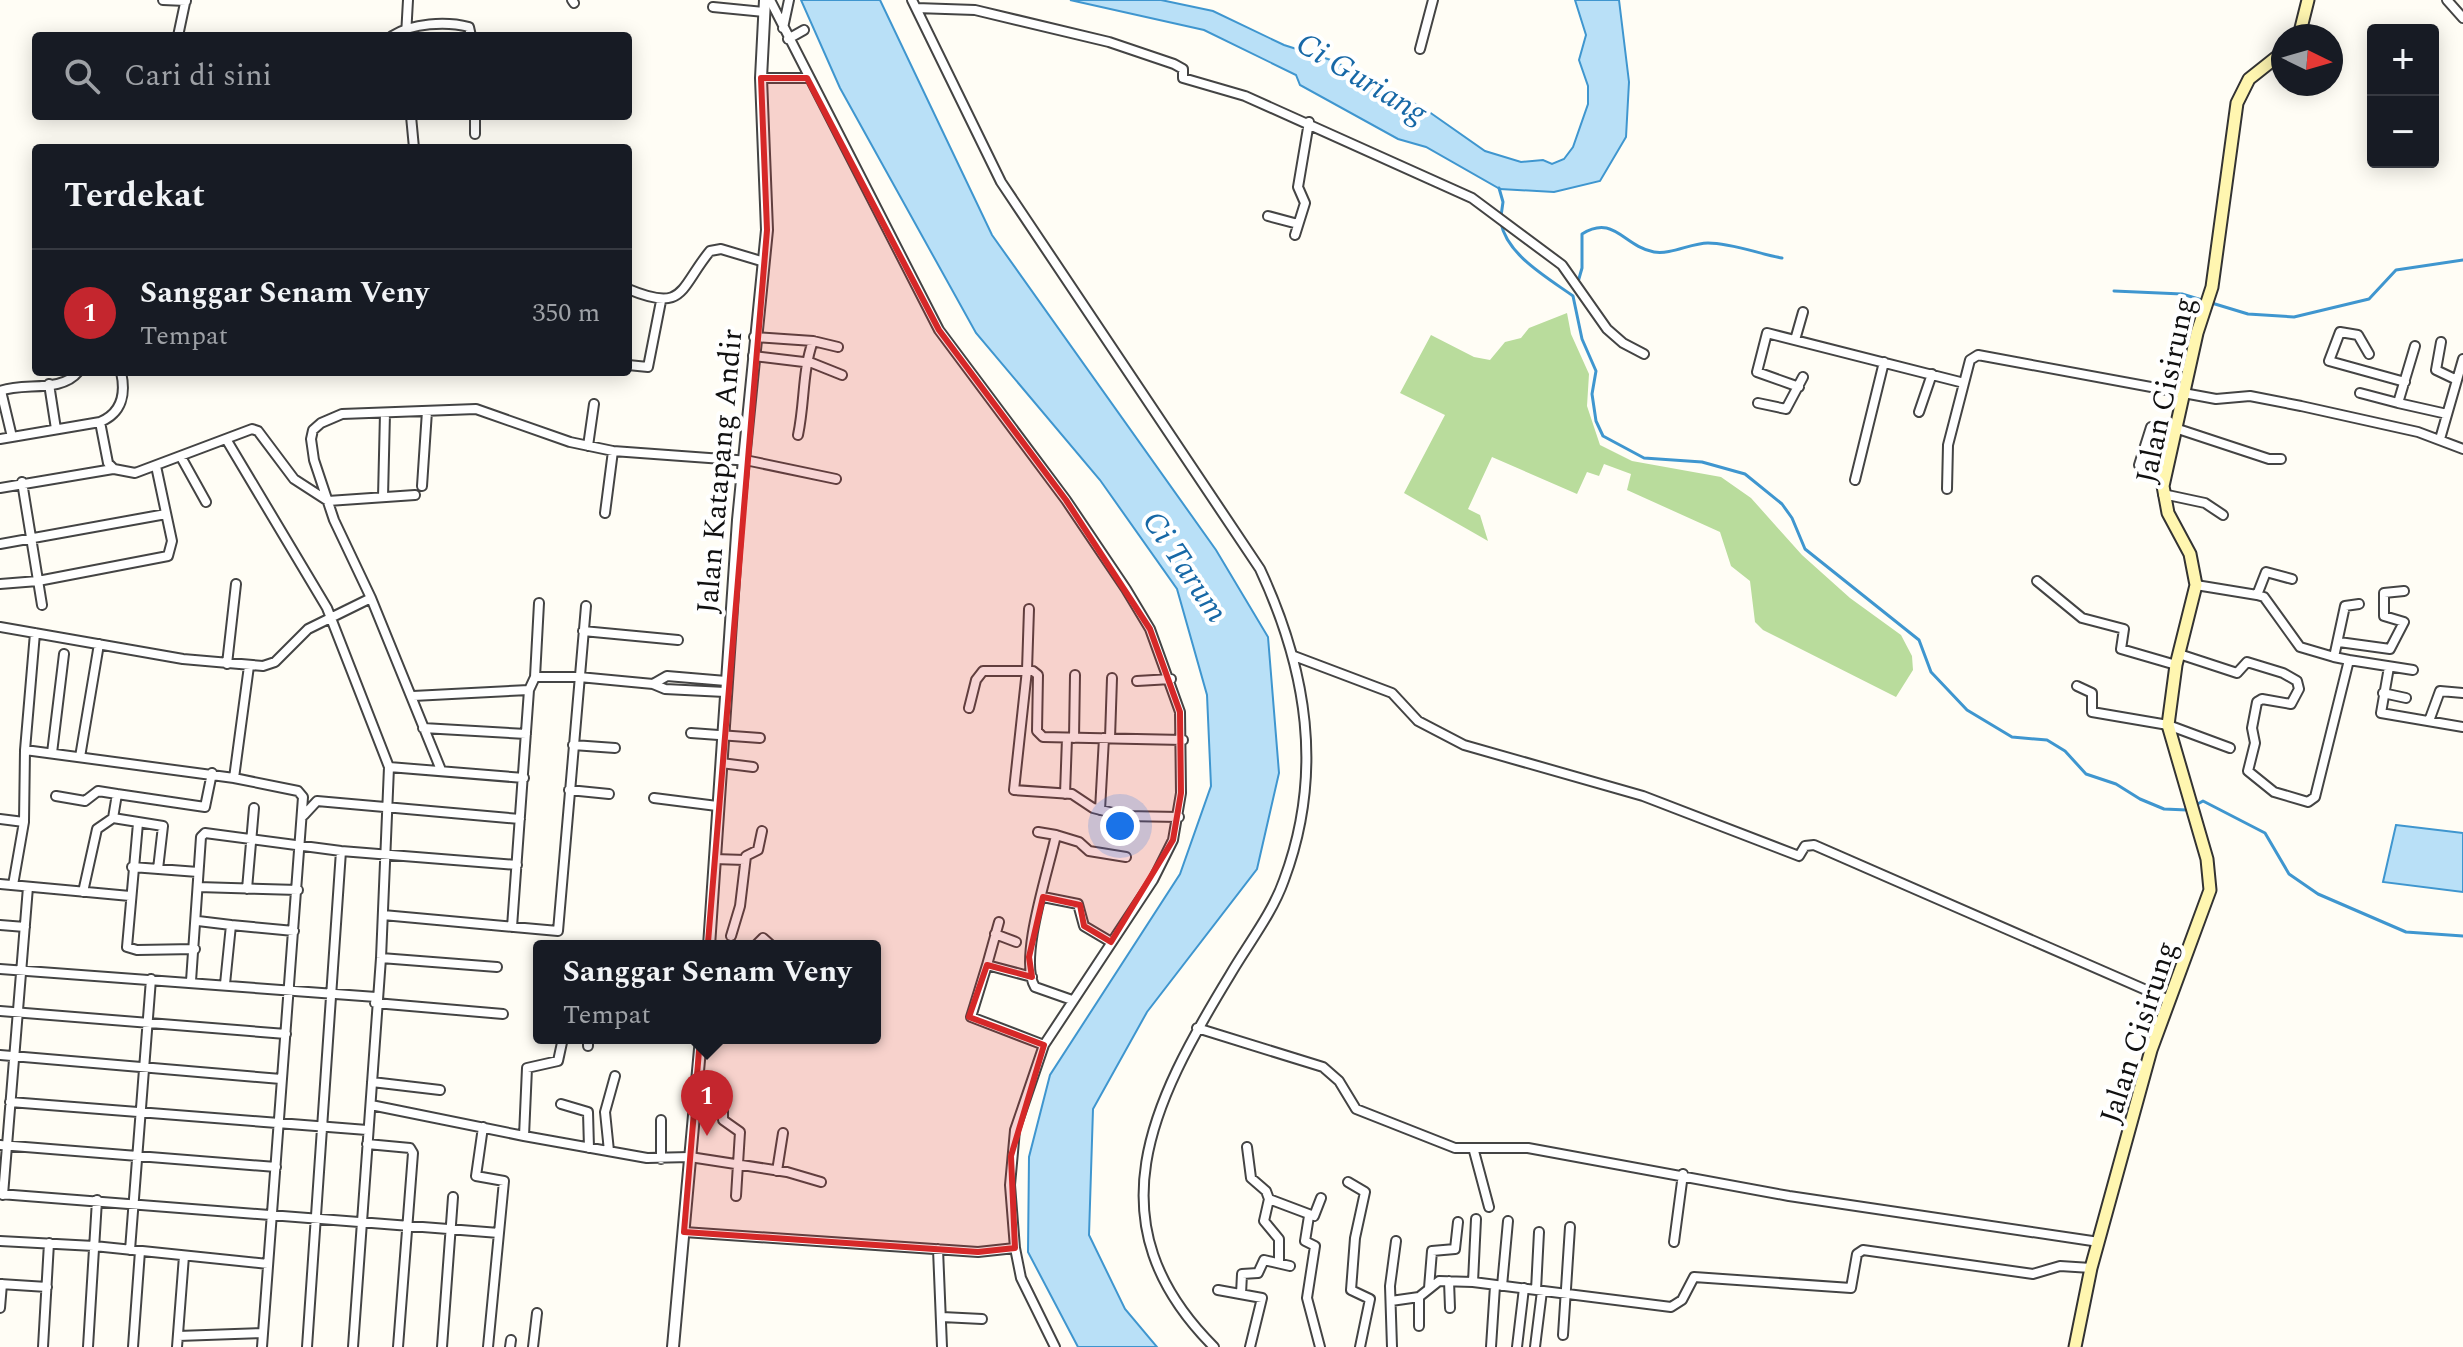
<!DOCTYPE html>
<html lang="id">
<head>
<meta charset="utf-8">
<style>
  :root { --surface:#171b24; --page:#20242c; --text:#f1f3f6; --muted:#9ea1a6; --line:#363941; --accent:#c4262e }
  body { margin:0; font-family:Spectral,serif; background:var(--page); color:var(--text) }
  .controls { position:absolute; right:24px; top:24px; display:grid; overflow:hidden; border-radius:8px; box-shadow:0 4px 20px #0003 }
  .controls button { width:72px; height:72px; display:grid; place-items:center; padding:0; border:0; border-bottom:2px solid var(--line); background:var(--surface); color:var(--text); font:40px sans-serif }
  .compass { position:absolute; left:2271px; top:24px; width:72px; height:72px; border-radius:50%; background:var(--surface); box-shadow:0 4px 20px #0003; rotate:95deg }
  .you { position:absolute; left:1120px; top:826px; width:28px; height:28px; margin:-20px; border:6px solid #fff; border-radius:50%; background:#1a73e8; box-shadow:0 0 0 12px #1a73e833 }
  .badge { display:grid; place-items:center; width:52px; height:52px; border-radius:50%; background:var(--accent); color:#fff; font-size:26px; font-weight:700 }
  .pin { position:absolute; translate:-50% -66px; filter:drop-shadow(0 2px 4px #0008) }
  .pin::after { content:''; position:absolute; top:42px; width:28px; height:24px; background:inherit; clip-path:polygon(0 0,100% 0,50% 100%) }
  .popup { position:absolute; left:533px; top:940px; width:348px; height:104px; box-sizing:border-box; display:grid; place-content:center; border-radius:8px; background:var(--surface); filter:drop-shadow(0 2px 6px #0005); font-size:26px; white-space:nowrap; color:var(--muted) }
  .popup b { font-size:30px; color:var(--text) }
  .popup::after { content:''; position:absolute; left:50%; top:100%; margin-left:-16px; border:16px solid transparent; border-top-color:var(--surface) }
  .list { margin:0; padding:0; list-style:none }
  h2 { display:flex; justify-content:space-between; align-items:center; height:104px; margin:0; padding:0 32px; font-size:34px }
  h2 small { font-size:26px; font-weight:400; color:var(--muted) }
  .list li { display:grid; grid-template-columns:52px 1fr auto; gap:24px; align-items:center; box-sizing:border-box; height:128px; padding:0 32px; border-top:2px solid var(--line) }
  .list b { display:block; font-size:30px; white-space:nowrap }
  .list p { margin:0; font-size:26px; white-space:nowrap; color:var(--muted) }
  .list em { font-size:26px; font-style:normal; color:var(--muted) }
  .icon { flex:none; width:44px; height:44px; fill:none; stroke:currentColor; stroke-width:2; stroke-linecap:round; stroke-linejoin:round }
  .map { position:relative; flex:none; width:2463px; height:1347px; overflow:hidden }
  .search { position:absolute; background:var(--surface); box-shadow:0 4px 20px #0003; left:32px; top:32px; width:600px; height:88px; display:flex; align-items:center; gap:20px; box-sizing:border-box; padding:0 28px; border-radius:8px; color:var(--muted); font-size:30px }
  .panel { position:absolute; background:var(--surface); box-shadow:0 4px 20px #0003; left:32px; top:144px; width:600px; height:232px; border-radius:8px }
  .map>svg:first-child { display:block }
  .forest { fill:#b9dc9c }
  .water { fill:#b9e0f7; stroke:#3f96cf; stroke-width:2 }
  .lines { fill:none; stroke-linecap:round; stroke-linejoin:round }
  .stream { stroke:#3f96cf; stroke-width:3 }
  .minor-casing { stroke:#444; stroke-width:12 }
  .tertiary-casing { stroke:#444; stroke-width:14 }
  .secondary-casing { stroke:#333; stroke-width:15 }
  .minor { stroke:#fff; stroke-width:8 }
  .tertiary { stroke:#fff; stroke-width:10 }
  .secondary { stroke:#fff6b0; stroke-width:11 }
  .marked { fill:#d62828; fill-opacity:0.2; stroke:#d62828; stroke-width:6; stroke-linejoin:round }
  .labels { text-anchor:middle; stroke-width:8; stroke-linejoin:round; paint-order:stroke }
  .street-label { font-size:30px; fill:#111; stroke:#fff }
  .water-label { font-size:32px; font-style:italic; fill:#1768a6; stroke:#fff }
</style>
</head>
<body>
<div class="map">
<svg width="2463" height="1347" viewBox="0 0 2463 1347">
  <rect width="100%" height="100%" fill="#fffdf5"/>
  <path class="forest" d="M1567 313 1571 334 1589 374 1587 406 1600 445 1632 461 1721 477 1751 498 1802 555 1850 598 1901 635 1912 656 1913 670 1896 697 1763 630 1755 622 1750 581 1731 566 1720 532 1627 490 1631 474 1604 464 1599 476 1587 472 1577 494 1492 457 1468 509 1480 515 1488 541 1404 493 1445 415 1400 393 1431 335 1474 357 1490 360 1505 342 1521 338 1529 328Z"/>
  <path class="water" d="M801 0H880L992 235 1216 550 1268 637 1279 773 1257 869 1147 1012 1093 1109 1089 1235 1125 1309 1157 1347H1078L1028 1252 1029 1157 1050 1075 1180 874 1211 786 1207 695 1177 589 1100 480 976 333 840 88Z
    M1070 0H1161L1213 11 1284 45 1334 61 1425 109 1485 151 1521 162 1543 160 1552 164 1564 159 1573 147 1588 104V86L1579 60 1586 35 1575 0H1619L1629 82 1626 137 1600 181 1554 192 1500 189 1426 147 1398 139 1300 85 1296 75 1204 30Z
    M2396 825 2463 833V892L2383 882Z"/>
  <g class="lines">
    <path class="stream" d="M1499 188 1503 202 1501 216
      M1501 223C1507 255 1548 278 1573 296L1582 339 1596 371 1592 394 1596 421 1603 436 1644 458 1702 462 1745 474 1782 504 1792 518 1805 549 1919 640 1931 672 1967 710 2012 737 2047 740 2065 751 2086 774 2116 784 2140 799 2164 809 2187 810
      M1578 282 1582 268V234C1614 214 1623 246 1654 252 1671 255 1691 243 1708 243 1732 243 1759 254 1782 258
      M2114 291 2182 294 2248 314 2294 317 2369 299 2396 270 2463 260
      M2194 806 2203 801 2265 833 2289 874 2318 894 2406 932 2463 936"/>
    <defs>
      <path id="minor" d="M163 0 186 1
        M572 0 574 3
        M770 0 939 330 1066 500 1126 589 1150 629 1180 712 1181 793 1173 840 1153 880 1044 1045 1015 1130 1010 1185 1015 1248 1021 1278 1055 1347
        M912 0 1001 182 1260 569C1307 670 1324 773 1284 880 1272 914 1248 944 1230 975 1152 1103 1090 1223 1214 1347
        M2447 0 2463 18
        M713 7 765 12
        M916 8 975 10 1109 42 1174 64 1183 69V78L1245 96 1472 198 1562 265 1607 329 1623 343 1644 354
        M783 28 789 0
        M178 36 185 3
        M392 36C412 23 446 21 469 27L471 36
        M406 36 408 0
        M788 39 804 30
        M1420 49 1433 0
        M761 78H807
        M411 116 414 148
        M475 116V134
        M1268 216 1298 224
        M1295 235 1305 203 1298 187 1309 122
        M628 289C685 313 679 289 710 251L721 249 761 261
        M754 337 813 341C802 372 805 402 798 435
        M1795 340 1803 312
        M813 341 838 347
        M2441 342 2436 370 2457 380
        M2415 346 2398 403 2447 414
        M2369 354 2358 335 2340 332 2329 361 2405 382
        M753 356 812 363 842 375
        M628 365 648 367 661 301
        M121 372C126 394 122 413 100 422L108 463 114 469 135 473 252 429 258 431 294 479 328 501 415 495
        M49 384 56 429
        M1799 387 1757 372 1767 333 1964 383
        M0 391C24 382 61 393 78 372
        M1 391 12 437
        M2360 393 2398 403
        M1758 403 1786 409 1803 377
        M1919 412 1932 374
        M2151 427 2139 465 2166 475
        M2175 428 2269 459H2281
        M0 439 100 422
        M226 439 327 608 389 767 381 958 353 1347
        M2440 439 2463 359
        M588 446 594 404
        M181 457 206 502
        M1855 480 1884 362
        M22 482 42 605
        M422 486 427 411
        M0 488 113 469
        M1947 489 1948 445 1970 360 1978 355 2216 399 2250 396 2301 406 2418 432 2463 449
        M2163 494 2205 503 2223 515
        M383 497 385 413
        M605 513 613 451
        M0 544 166 514
        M2037 581 2082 618 2124 629 2121 649 2176 665
        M0 584 38 581 168 556 172 541 156 466
        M2196 585 2257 595 2266 572 2292 579
        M2257 595 2264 597 2300 647 2334 657
        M1029 609 1027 670 1014 790 1072 794 1093 808 1125 816 1179 817
        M0 627 183 659 263 666 275 662 308 629 371 598
        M583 631 678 640
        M35 633 25 750 234 778 249 666
        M2339 642 2390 649 2404 622 2384 616V593L2404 591
        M2179 654 2237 673 2247 662 2283 673 2297 681 2299 689 2291 704 2262 699 2257 702 2252 728 2255 743 2248 771 2274 792 2308 802 2315 797 2349 660 2413 670
        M1294 656 1392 693 1418 721 1464 745 1643 796 1799 856 1805 846 1814 845 2169 1000
        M2349 660 2334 657 2345 606 2359 604
        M227 664 236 584
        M2389 667 2381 713 2463 727
        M535 677H579L653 684 665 689 725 692
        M1137 681 1171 679
        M653 684 667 676 726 681
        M2077 686 2092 693V712L2168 725 2230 748
        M2383 693 2406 698
        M413 696 529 690
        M969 708 976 680 983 671H1033L1038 675 1037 731 1043 737 1183 740
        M2429 721 2440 691 2463 693
        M423 728 526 734
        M691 733 760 738
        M1074 738 1075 675
        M1110 738 1112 678
        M573 745 615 748
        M52 753 64 654
        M80 757 99 644
        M721 763 753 767
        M389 767 524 778
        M441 770 371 598 334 520 314 460 311 439 313 430 321 423 342 414 476 409 570 442 613 451 750 461 836 479
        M234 778 298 791 303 797 262 1347
        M569 790 609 794
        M1065 794 1067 738
        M56 796 85 801 98 791 117 794
        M654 798 717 806
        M1100 810 1104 738
        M304 815 317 801 520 819
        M113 818 117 794 205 807 212 773
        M0 819 24 822
        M138 823 127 947 137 950 195 949
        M1038 832 1056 835C1049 869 1018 960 1035 987L1072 1000
        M1056 835 1079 842 1089 851 1126 857
        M714 859 745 860
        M132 867 198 872
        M0 884 130 896
        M13 885 24 822 25 750
        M198 887 298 890
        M247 889 254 808
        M83 892 97 829 113 818 163 826 158 869
        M1043 897 1078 904 1084 926 1111 942
        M383 915 558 931 586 606
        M198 921 231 925 225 984
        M999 922 987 965 1032 977
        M0 925 25 927
        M231 925 294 931
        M512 927 529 690 535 677 539 603
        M995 934 1016 942
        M731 936 740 906 746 856 758 850 762 831
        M755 946 763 938 772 946
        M381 958 497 967
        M987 965 971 1017 1044 1045
        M0 969 376 997
        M191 981 201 837 205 833 341 851 517 865
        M375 1003 503 1014
        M0 1011 286 1034
        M1197 1028 1323 1067 1339 1081 1356 1109 1455 1148H1528L1789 1196 2099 1242
        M563 1038 558 1061 527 1068 524 1136 647 1158 690 1157 787 1172 821 1182
        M588 1046V1038
        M0 1055 281 1079
        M372 1082 440 1090
        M10 1102 367 1130
        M723 1102V1120L740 1132 736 1196
        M561 1104 588 1112 589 1148
        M371 1105 524 1136
        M483 1127 476 1176 504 1181 488 1347
        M367 1144 410 1148 413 1153 398 1347
        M0 1145 276 1167
        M1247 1147 1251 1178 1266 1191 1269 1199
        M609 1151 605 1112 615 1076
        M1474 1151 1489 1207
        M661 1159V1120
        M777 1171 783 1133
        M1348 1182 1365 1192 1355 1238 1351 1290 1370 1299 1360 1347
        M0 1194 499 1233
        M3 1195 28 887
        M1309 1216 1305 1241 1315 1246 1307 1298 1320 1347
        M684 1232 978 1252 1015 1248
        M0 1241 94 1246 268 1264
        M1674 1242 1683 1174
        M938 1249 942 1347
        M130 1250 151 979
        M1279 1263V1239L1264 1221 1269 1199 1314 1216 1321 1198
        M1449 1281 1450 1308
        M1473 1282 1476 1219
        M0 1284 47 1287
        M1502 1286 1508 1221
        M1429 1288 1432 1251 1455 1249 1458 1222
        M1218 1290 1262 1298 1250 1347
        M1536 1290 1539 1232
        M1241 1294 1242 1274 1258 1273 1264 1260 1290 1266
        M1391 1301 1419 1297
        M0 1308 2 1284
        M942 1317 982 1319
        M1419 1326V1297L1439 1281 1473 1282 1671 1307 1682 1300 1694 1277 1851 1288 1857 1254 1863 1250 2033 1274 2060 1266 2091 1268
        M1563 1335 1570 1227
        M178 1336 263 1333
        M43 1347 49 1243
        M88 1347 97 1200
        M133 1347 140 1251
        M177 1347 184 1256
        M307 1347 341 851
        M442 1347 453 1197
        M510 1347 511 1340
        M533 1347 537 1313
        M1392 1347 1390 1286 1396 1241
        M1491 1347 1495 1286
        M1517 1347 1524 1288
        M1535 1347 1542 1291"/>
      <path id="tertiary" d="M709 946 738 520 767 230 761 78 765 0
        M673 1347 701 1038"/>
      <path id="secondary" d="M2299 36 2308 0
        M2075 1347 2091 1268 2151 1050 2210 890 2207 859 2168 725 2176 665 2196 585 2190 554 2168 513 2163 486 2197 333 2212 287 2237 103 2249 79 2283 52"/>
    </defs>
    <use href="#minor" class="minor-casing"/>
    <use href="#tertiary" class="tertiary-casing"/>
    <use href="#secondary" class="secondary-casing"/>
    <use href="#minor" class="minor"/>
    <use href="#tertiary" class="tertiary"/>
    <use href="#secondary" class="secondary"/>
  </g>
  <path class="marked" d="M761 78H807L939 330 1066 500 1150 629 1180 712 1181 793 1173 840 1111 942 1084 926 1080 905 1043 897 1029 957 1032 977 987 965 969 1017 1044 1045 1011 1156 1015 1248 978 1252 684 1232 767 230Z"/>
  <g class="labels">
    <g class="street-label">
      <text transform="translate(2165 390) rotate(-78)" y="10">Jalan Cisirung</text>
      <text transform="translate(719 471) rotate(-85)" y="10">Jalan Katapang Andir</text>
      <text transform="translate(2138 1032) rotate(-72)" y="10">Jalan Cisirung</text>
    </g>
    <g class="water-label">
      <text transform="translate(1362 77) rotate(31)" y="11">Ci Guriang</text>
      <text transform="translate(1186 566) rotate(56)" y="11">Ci Tarum</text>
    </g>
  </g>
</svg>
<div class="controls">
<button>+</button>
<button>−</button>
</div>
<svg class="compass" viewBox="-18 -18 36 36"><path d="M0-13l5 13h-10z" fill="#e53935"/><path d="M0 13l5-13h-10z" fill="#9ea1a6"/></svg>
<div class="you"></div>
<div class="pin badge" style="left:707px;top:1136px">1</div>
<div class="popup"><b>Sanggar Senam Veny</b>Tempat</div>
<div class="search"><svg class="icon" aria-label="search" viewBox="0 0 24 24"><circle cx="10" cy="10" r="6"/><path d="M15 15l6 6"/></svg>Cari di sini</div>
<section class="panel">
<h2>Terdekat<small></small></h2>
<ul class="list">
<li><span class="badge">1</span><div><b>Sanggar Senam Veny</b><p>Tempat</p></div><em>350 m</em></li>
</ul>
</section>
</div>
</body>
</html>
